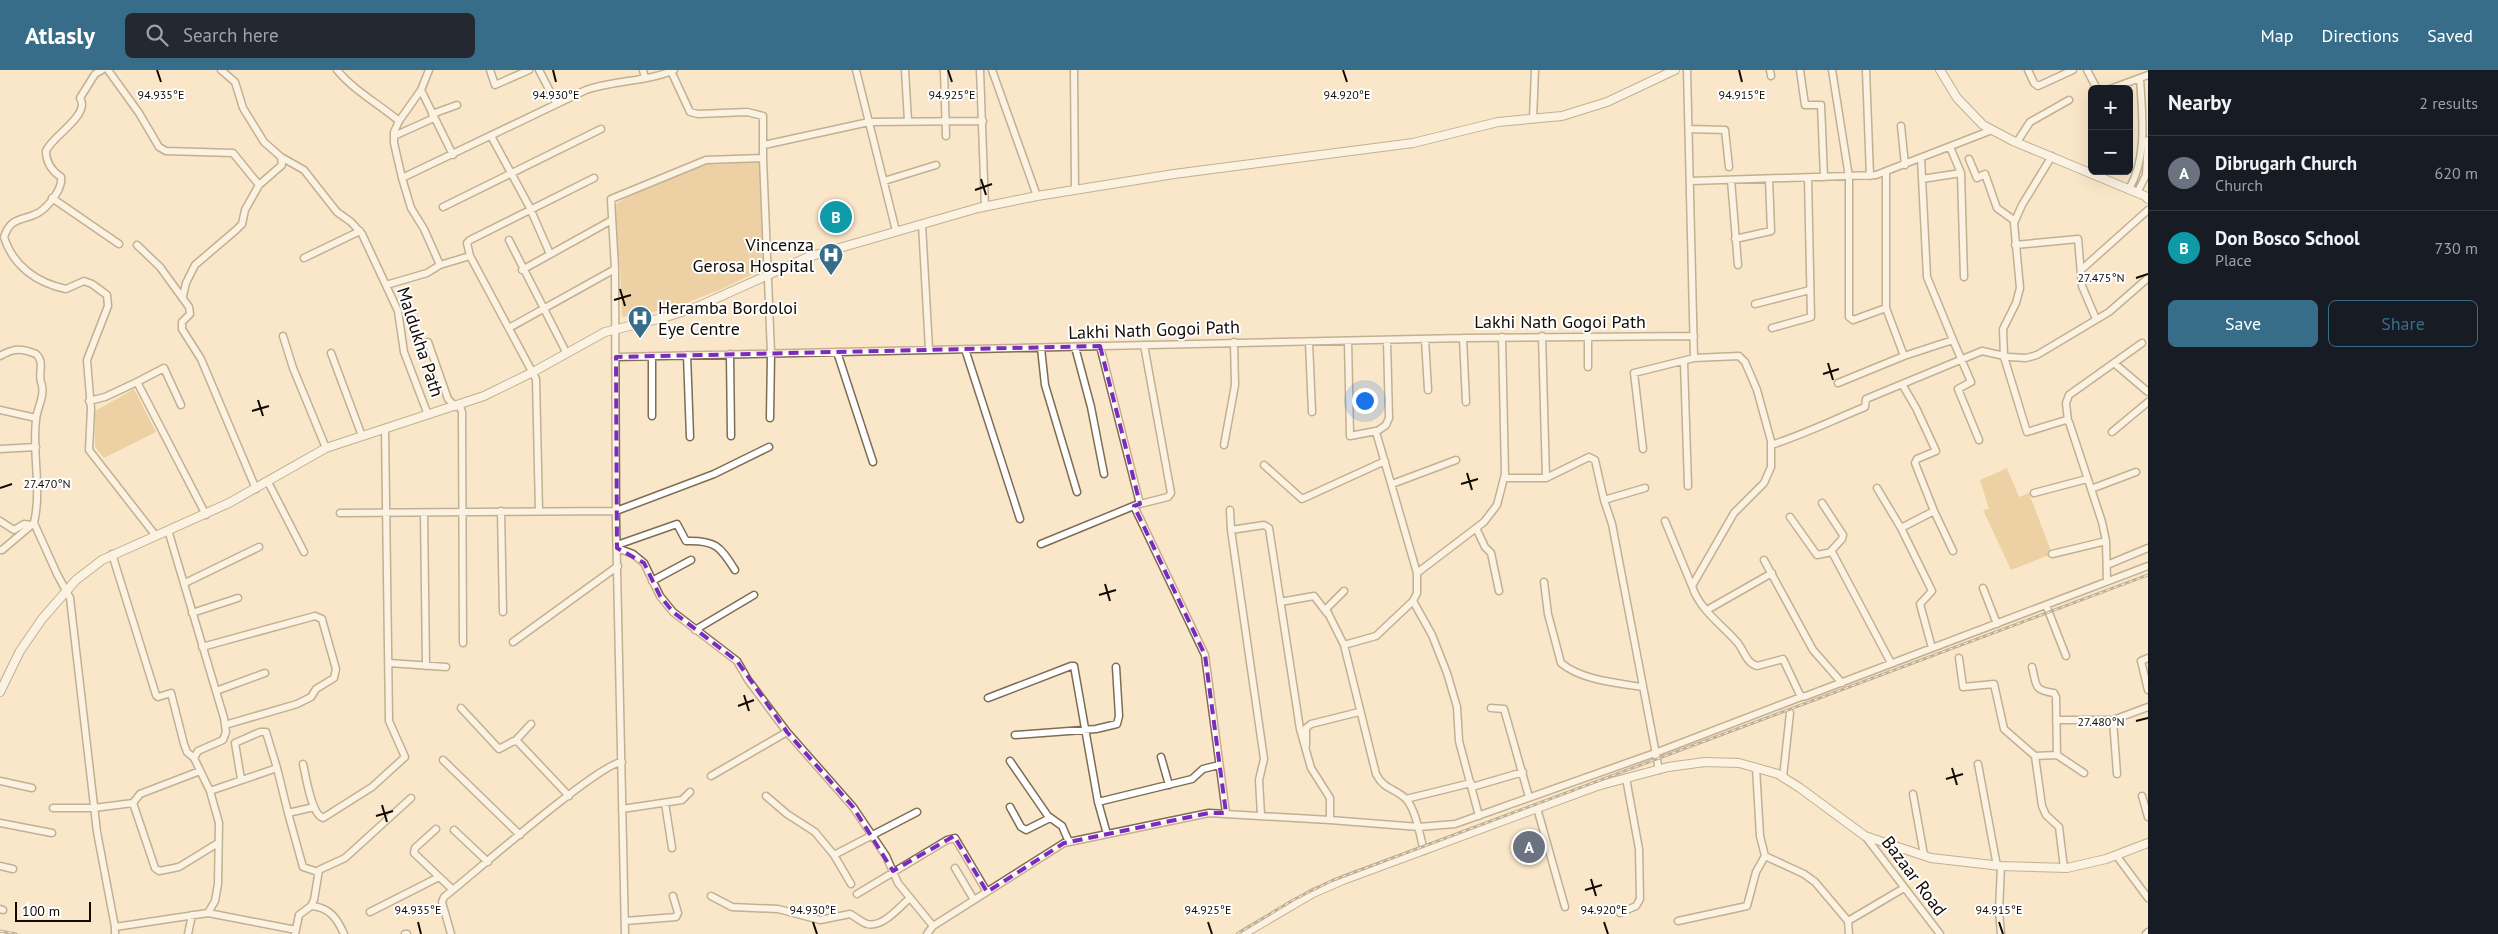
<!DOCTYPE html>
<html lang="en">
<head>
<meta charset="utf-8">
<style>
  :root { --surface:#171b24; --page:#242831; --text:#f1f3f6; --muted:#9ea1a6; --line:#363941; --accent:#376d89 }
  body { margin:0; font-family:"PT Sans",sans-serif; background:var(--page); color:var(--text) }
  .controls { position:absolute; right:15px; top:15px; display:grid; overflow:hidden; border-radius:8px; box-shadow:0 5px 20px #0002 }
  .controls button { width:45px; height:45px; display:grid; place-items:center; padding:0; border:0; border-bottom:1px solid var(--line); background:var(--surface); color:var(--text); font:25px sans-serif }
  .scale { position:absolute; left:15px; bottom:12px; width:76px; box-sizing:border-box; padding-left:5px; border:2px solid #120b03; border-top:0; font-size:14px; line-height:18px; white-space:nowrap; color:#120b03; -webkit-text-stroke:4px #fff; paint-order:stroke }
  .you { position:absolute; left:1364px; top:330px; width:18px; height:18px; margin:-12px; border:4px solid #fff; border-radius:50%; background:#1a73e8; box-shadow:0 0 0 8px #1a73e833 }
  .badge { display:grid; place-items:center; width:32px; height:32px; border-radius:50%; background:var(--accent); color:#fff; font-size:16px; font-weight:700 }
  .pin { position:absolute; translate:-50% -50%; border:2px solid #fff; box-shadow:0 1px 5px #0006 }
  .list { margin:0; padding:0; list-style:none }
  h2 { display:flex; justify-content:space-between; align-items:center; height:65px; margin:0; padding:0 20px; font-size:21px }
  h2 small { font-size:16px; font-weight:400; color:var(--muted) }
  .list li { display:grid; grid-template-columns:32px 1fr auto; gap:15px; align-items:center; box-sizing:border-box; height:75px; padding:0 20px; border-top:1px solid var(--line) }
  .list b { display:block; font-size:19px; white-space:nowrap }
  .list p { margin:0; font-size:16px; white-space:nowrap; color:var(--muted) }
  .list em { font-size:16px; font-style:normal; color:var(--muted) }
  .actions { display:flex; gap:10px; padding:15px 20px }
  .actions a { flex:1; padding:11px 0; border:1px solid var(--accent); border-radius:8px; text-align:center; font-size:18px; color:var(--accent) }
  .actions .main { background:var(--accent); color:#fff }
  .icon { flex:none; width:28px; height:28px; fill:none; stroke:currentColor; stroke-width:2; stroke-linecap:round; stroke-linejoin:round }
  .map { position:relative; flex:none; width:2148px; height:864px; overflow:hidden }
  header { display:flex; align-items:center; gap:30px; box-sizing:border-box; height:70px; padding:0 25px; background:var(--accent); color:#fff }
  header strong { font-size:24px }
  nav { display:flex; gap:28px; margin-inline-start:auto; font-size:18px }
  .search { width:350px; height:45px; background:var(--page); display:flex; align-items:center; gap:12px; box-sizing:border-box; padding:0 18px; border-radius:8px; color:var(--muted); font-size:19px }
  main { display:flex }
  aside { flex:1; background:var(--surface) }
  .map>svg:first-child { display:block }
  .green { fill:#deb779 }
  .lines { fill:none; stroke-linecap:round; stroke-linejoin:round }
  .minor-casing { stroke:#7e6d52; stroke-width:9 }
  .major-casing { stroke:#7e6d52; stroke-width:10 }
  .minor { stroke:#fff; stroke-width:6 }
  .major { stroke:#fff; stroke-width:8 }
  .rail-casing { stroke:#7a6d5b; stroke-width:3 }
  .rail { stroke:#fff; stroke-width:1; stroke-dasharray:4; stroke-linecap:butt }
  .marked { fill:none; stroke:#7b2cbf; stroke-width:4; stroke-dasharray:10 6; stroke-linejoin:round }
  .ticks { fill:none; stroke:#120b03; stroke-width:2 }
  .labels { text-anchor:middle; stroke-width:4; stroke-linejoin:round; paint-order:stroke }
  .poi-label { font-size:18px; fill:#120b03; stroke:#fff; text-anchor:end }
  .street-label { font-size:18px; fill:#120b03; stroke:#fff }
  .ticks-label { font-size:12px; text-anchor:middle; fill:#120b03; stroke:#fff; stroke-width:4; stroke-linejoin:round; paint-order:stroke }
</style>
</head>
<body>
<header>
<strong>Atlasly</strong>
<div class="search"><svg class="icon" aria-label="search" viewBox="0 0 24 24"><circle cx="10" cy="10" r="6"/><path d="M15 15l6 6"/></svg>Search here</div>
<nav><a>Map</a><a>Directions</a><a>Saved</a></nav>
</header>
<main>
<div class="map">
<svg width="2148" height="864" viewBox="0 0 2148 864">
  <rect width="100%" height="100%" fill="#fae7c9"/>
  <path class="green" d="M709 91 765 92 763 199 722 219 671 239 622 247 620 195 617 192 613 136 635 122Z
    M134 319 156 362 104 388 95 377V341Z
    M2007 398 2019 427 2029 423 2052 484 2011 500 1983 440 1989 439 1980 410Z"/>
  <g class="lines">
    <defs>
      <path id="minor" d="M102 0 95 4 80 28C91 45 52 66 46 81 46 92 52 101 61 107 63 119 48 137 38 143 23 151 11 146 4 167 13 196 37 213 66 219L84 211 92 214 107 225 108 236 87 290 91 339 89 380 156 466
        M108 0 139 43 159 77 166 81 233 83 259 115
        M221 0 235 12 243 38 264 72 281 87 304 100 337 142 351 152 362 164 398 241 404 282 428 345
        M337 0C353 20 379 34 399 51
        M490 0 495 15 529 0
        M539 0 556 33
        M643 0 645 8
        M856 0 896 161
        M905 0 908 51
        M944 0 946 66
        M980 0 985 137
        M992 0 1037 126
        M1074 0 1075 120
        M1687 0 1694 288 1739 286 1745 292 1757 320 1771 371V397L1764 413 1734 443 1692 516C1699 539 1722 555 1737 572 1744 580 1746 593 1757 596L1783 589 1801 627 1806 626 2148 496
        M1770 0 1771 6
        M1800 0 1805 35H1821L1824 107
        M1832 0 1849 107V247L1853 250 1886 238
        M1866 0 1870 106
        M2028 0 2034 13 2038 16 2073 0
        M2087 0 2097 19
        M671 1 690 42 698 44 747 42 763 46V88
        M2110 19 2148 5
        M421 20 453 85
        M432 44 457 35
        M1533 49 1535 0
        M1901 56 1905 95
        M1690 59 1725 60 1729 97
        M394 66 434 48
        M491 66 529 136 550 184
        M2017 72 2030 52 2069 30
        M764 75 869 52 983 51
        M1950 77 1961 103 1964 207
        M2052 86 2022 135 2014 153 2020 218 2016 233 2003 259 2004 287 2027 362 2066 350 2069 352 2102 452 2106 471 2107 511
        M1969 89 1977 108 1985 104 1997 138 2015 151
        M1886 103V238L1904 286
        M402 108 394 73V62L399 51 421 20 429 0
        M1922 109 1961 103
        M1731 110 1738 195
        M884 111 936 95
        M1691 111 1876 105 1992 60
        M2129 119C2148 87 2142 44 2140 8
        M2137 123 2146 105 2148 70
        M52 128 119 174
        M443 137 601 59
        M922 154 929 279
        M1735 169 1771 161 1769 109
        M509 170 566 282
        M137 175 160 197 189 237 190 244 182 252V259L201 289 256 419
        M2015 175 2078 169 2082 216 2096 249
        M304 188 360 161
        M440 195 424 159 411 138 402 108 586 20C615 10 647 12 674 0
        M522 200 612 150
        M2081 200 2148 140
        M386 215 427 203 440 195 470 186
        M183 226 186 213 195 195 236 160 242 154 245 140 259 115 282 95 281 87
        M1755 234 1810 220
        M509 258 615 199
        M1772 258 1811 247 1808 108
        M283 266 293 298 326 378
        M1542 266 1546 408 1589 387 1595 390 1604 430 1612 454 1659 700
        M1588 266V297
        M1463 268 1466 332
        M1425 269 1428 320
        M1953 270 1971 312 1958 319 1979 370
        M1348 271 1350 366 1376 361
        M1387 271 1389 348 1386 355 1376 362 1417 503V523L1413 531 1376 566 1344 575 1376 704C1384 720 1395 718 1406 729 1416 740 1420 766 1424 781
        M428 272 448 329 456 337
        M1309 272 1312 342
        M1100 276 1140 434 1168 427 1171 423 1144 275
        M1075 277 1091 337 1104 404
        M1041 278 1045 315 1077 422
        M965 279 1020 449
        M837 282 873 392
        M331 283 362 366
        M730 284 731 366
        M687 285 690 367
        M0 286C14 278 21 278 36 284 45 292 38 302 41 312 46 325 37 337 36 350 32 384 42 418 34 453
        M652 286V346
        M616 287 1463 268 1694 266
        M1684 292 1688 416
        M2114 293 2148 322
        M137 312 164 298 181 335
        M1838 313 1904 286 1953 270 1927 207 1921 88
        M1902 314 1916 338 1936 381 1917 389 1915 393 1934 441 1953 481
        M89 331 105 327 137 312 206 445
        M460 336 462 342 463 573
        M0 340 36 348
        M2068 351 2066 333 2069 325 2142 273
        M2112 362 2148 332
        M1224 375 1235 315 1234 272
        M1771 375C1803 365 1833 350 1865 337L1866 329 1982 281 2009 287 2026 288 2037 285 2109 242 2148 208
        M0 379 36 377
        M1643 379 1634 303 1694 288
        M1264 395 1302 429 1385 391
        M1504 408H1546
        M268 412 304 482
        M1392 414 1456 390
        M1877 418 1901 458 1932 521 1920 534 1932 578
        M2091 419 2136 402
        M2034 423 2087 409
        M1604 430 1645 418
        M1822 433 1843 465 1842 469 1831 481
        M1134 436 1205 585 1226 743
        M1230 440 1231 460 1264 689 1259 710 1261 745
        M501 441 503 542
        M539 441 536 309 470 186 467 173 470 170 594 108
        M340 443 616 441 714 404 769 377
        M424 443 426 596
        M1790 447 1817 485 1832 482 1891 593
        M0 451 14 460 24 454 31 455
        M1665 451 1692 516
        M1476 458 1485 477 1491 483 1499 521
        M1901 458 1934 441
        M1231 460 1264 455 1269 458 1300 659 1311 698 1330 728V750L1419 757 1455 754 1655 683 1801 627
        M1041 474 1136 435
        M617 475 677 454 686 471C715 470 720 476 735 500
        M617 478 633 484 644 493 660 526 673 542 737 591 748 610 787 662 853 737 886 786 898 813 933 856
        M0 480H2L34 453 57 504 70 528 97 762 115 857
        M112 484 156 625 158 627 171 623 184 674 187 682 194 688
        M2052 484 2106 471
        M1764 490 1813 580 1842 613
        M2107 495 2148 478
        M1417 503 1484 452 1497 435 1505 404 1502 267
        M652 511 691 490
        M1544 512 1548 544 1561 593C1581 610 1617 613 1642 617
        M185 513 259 477
        M1983 518 1997 554
        M1344 521 1326 539 1344 575
        M1413 531 1432 565 1447 603 1457 637 1459 671 1479 746
        M1280 532 1314 526 1327 543
        M2046 535 2066 586
        M1707 540 1772 503
        M192 543 238 528
        M695 560 754 525
        M513 572 618 496
        M202 577 315 546 322 549 323 553 336 599 334 608 316 619 311 627 297 634 225 655
        M1959 588 1963 617 1994 614 2004 659 2035 686 2042 736 2046 745 2059 757 2064 798
        M2148 588 2141 591 2148 620
        M389 593 446 597
        M2032 597C2037 616 2033 620 2054 623L2056 627 2057 685 2035 686
        M216 621 265 603
        M988 628 1071 596H1074L1098 732 1192 709 1203 699 1219 695
        M461 638 499 679 514 671 518 672 569 726
        M1491 638 1504 639 1529 727
        M2056 650H2113
        M1015 665 1096 659 1117 654 1119 646 1116 597
        M516 670 531 654
        M1306 675V658L1311 654 1359 642
        M2057 685 2084 703
        M1161 687 1169 715
        M443 690 520 765
        M1010 691 1048 746 1062 756 1069 772
        M303 694C306 706 311 744 323 748L372 717 405 687 389 651 385 358
        M1978 694 1997 796
        M277 698 288 743
        M1756 698 1760 766 1765 786
        M2117 704 2113 650 2148 637
        M711 706 787 662
        M1783 707 1790 643
        M0 711 32 718
        M1472 717 1523 702
        M210 721 277 698 266 662H260L235 673 241 709
        M1913 724 1924 785
        M766 726 787 744 815 762 834 785 917 742
        M2142 726 2148 747
        M1406 729 1471 713
        M1098 732 1107 764
        M133 733 155 798 159 801 179 797 218 773
        M665 733 672 778
        M314 737 288 743 303 797 318 802
        M1010 737 1021 757 1026 760 1050 748
        M53 738H94L133 733 140 724 200 701
        M1537 738 1565 837
        M622 739 682 730 690 722
        M0 753 52 763
        M436 759 415 778 414 783 452 819
        M454 760 488 792
        M1865 766 1940 864
        M834 785 851 814
        M2116 785 2148 828
        M0 796 13 799
        M955 798 974 830
        M857 824 947 770 955 768 987 822
        M711 826 732 837 778 839 820 850 850 844C856 847 861 852 867 854 883 858 899 837 910 828
        M311 836C329 837 337 848 344 864
        M0 839 3 840
        M370 842 439 807
        M208 843 296 860
        M1620 843 1636 836 1640 829 1639 779 1626 708
        M625 851 676 847 678 843 673 826
        M1678 851 1747 836 1756 802 1765 786 1804 804 1815 812 1848 851 1849 864
        M1848 851 1904 818
        M115 864V857L208 843 215 831 218 814 219 753 210 721 194 688 198 681 223 670 226 662 224 648 168 460
        M188 864 192 845
        M295 864 299 845 311 836 314 830 319 800 345 788 411 728
        M405 864H407
        M451 864 442 832 444 827C471 806 599 693 622 692
        M625 864 616 453 615 199 611 129 706 90 763 88 771 283 770 348
        M927 864 933 856 1064 773 1209 743 1330 750
        M2001 864 1999 841 2001 796
        M2146 864 2148 862"/>
      <path id="major" d="M1940 0 1957 28 1983 55 2013 71 2145 126 2148 129
        M0 622 20 581 42 549 76 510 102 490 229 433 326 378 484 326 533 302 605 262 666 247 697 237 808 187 978 138 1037 126 1174 104 1413 73 1498 52 1562 46 1607 32 1675 0
        M1243 864 1313 823 1343 810 1597 716 1668 697 1705 692 1739 693 1778 704 1800 718 1865 766 1931 788 2001 796 2067 798 2106 789 2148 773"/>
    </defs>
    <use href="#minor" class="minor-casing"/>
    <use href="#major" class="major-casing"/>
    <use href="#minor" class="minor"/>
    <use href="#major" class="major"/>
    <defs>
      <path id="rail" d="M0 861 16 864
        M1237 864 1295 829 1331 811 2148 505"/>
    </defs>
    <use href="#rail" class="rail-casing"/>
    <use href="#rail" class="rail"/>
  </g>
  <path d="M0 0H2148V864H0ZM1100 276 1140 434 1134 436 1205 585 1226 743H1209L1064 773 987 822 954 766 893 801 853 737 787 662 737 591 673 542 660 526 644 493 617 478 616 287Z" fill="#fae7c9" fill-opacity=".55" fill-rule="evenodd"/>
  <path class="marked" d="M1100 276 1140 434 1134 436 1205 585 1226 743H1209L1064 773 987 822 954 766 893 801 853 737 787 662 737 591 673 542 660 526 644 493 617 478 616 287Z"/>
  <path class="ticks" d="M157 0 161 12M553 0 556 12M948 0 952 12M1343 0 1347 12M1739 0 1742 12M981 109 986 125M975 120 992 114M2136 208 2148 204M620 219 625 236M614 230 631 225M1828 293 1833 310M1823 304 1839 299M258 330 263 346M252 341 269 336M1467 403 1472 420M1461 414 1478 409M0 418 12 414M1105 514 1110 531M1099 525 1116 520M744 625 749 641M738 636 754 630M2136 651 2148 648M1952 698 1957 715M1946 709 1963 704M382 735 387 752M376 746 393 741M1591 809 1596 826M1585 820 1602 815M418 852 421 864M813 852 817 864M1208 852 1212 864M1604 852 1608 864M1999 852 2003 864"/>
  <defs>
    <symbol id="hospital-pin" viewBox="-11 -11 22 30"><path d="M0 17L-7.5 6A9.5 9.5 0 1 1 7.5 6Z" fill="#376d89" stroke="#fff"/><path d="M-5-5h3v3.5h4V-5h3V5h-3V1.5h-4V5h-3Z" fill="#fff"/></symbol>
  </defs>
  <g fill-rule="evenodd">
    <use href="#hospital-pin" x="817" y="171" width="28" height="38"/>
    <use href="#hospital-pin" x="626" y="234" width="28" height="38"/>
  </g>
  <g class="labels">
    <g class="poi-label">
      <text x="814" y="181">Vincenza<tspan x="814" dy="21">Gerosa Hospital</tspan></text>
      <text x="658" y="244" text-anchor="start">Heramba Bordoloi<tspan x="658" dy="21">Eye Centre</tspan></text>
    </g>
    <g class="street-label">
      <text x="1560" y="258">Lakhi Nath Gogoi Path</text>
      <text transform="translate(1154 260) rotate(-2)" y="6">Lakhi Nath Gogoi Path</text>
      <text transform="translate(420 272) rotate(72)" y="6">Maldukha Path</text>
      <text transform="translate(1914 806) rotate(53)" y="6">Bazaar Road</text>
    </g>
  </g>
  <g class="ticks-label">
    <text x="161" y="29">94.935°E</text>
    <text x="556" y="29">94.930°E</text>
    <text x="952" y="29">94.925°E</text>
    <text x="1347" y="29">94.920°E</text>
    <text x="1742" y="29">94.915°E</text>
    <text x="2101" y="212">27.475°N</text>
    <text x="47" y="418">27.470°N</text>
    <text x="2101" y="656">27.480°N</text>
    <text x="418" y="844">94.935°E</text>
    <text x="813" y="844">94.930°E</text>
    <text x="1208" y="844">94.925°E</text>
    <text x="1604" y="844">94.920°E</text>
    <text x="1999" y="844">94.915°E</text>
  </g>
</svg>
<div class="controls">
<button>+</button>
<button>−</button>
</div>
<div class="scale">100 m</div>
<div class="you"></div>
<div class="pin badge" style="left:1529px;top:777px;background:#6b7280">A</div>
<div class="pin badge" style="left:836px;top:147px;background:#0f9aa8">B</div>
</div>
<aside>
<h2>Nearby<small>2 results</small></h2>
<ul class="list">
<li><span class="badge" style="background:#6b7280">A</span><div><b>Dibrugarh Church</b><p>Church</p></div><em>620 m</em></li>
<li><span class="badge" style="background:#0f9aa8">B</span><div><b>Don Bosco School</b><p>Place</p></div><em>730 m</em></li>
</ul>
<div class="actions"><a class="main">Save</a><a>Share</a></div>
</aside>
</main>
</body>
</html>
